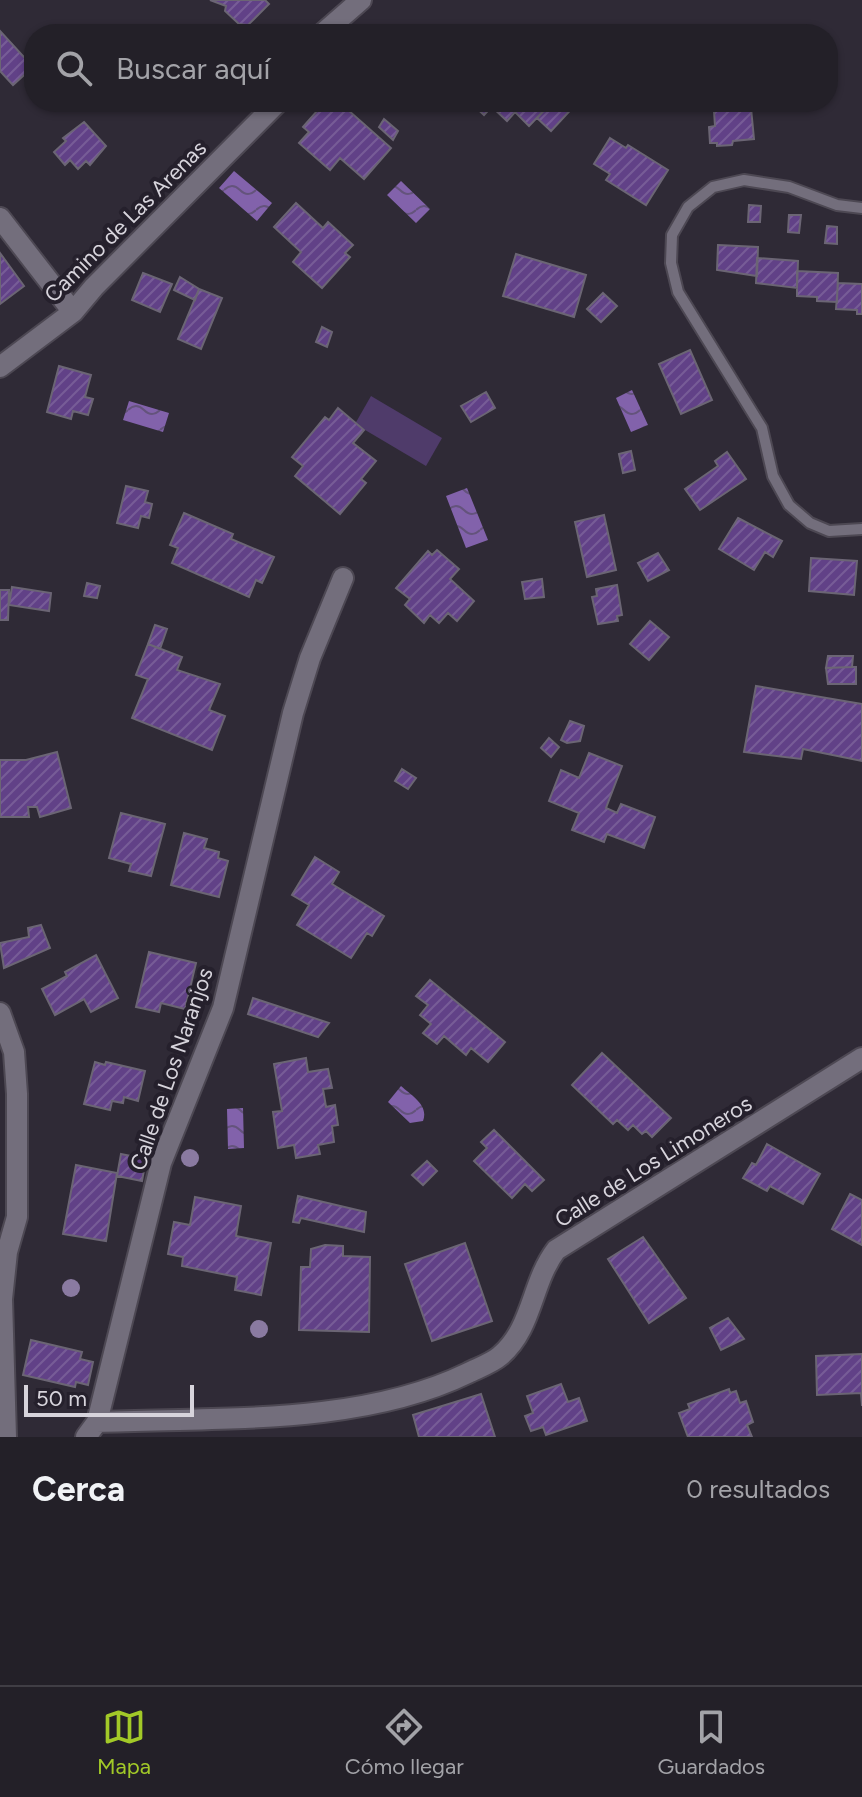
<!DOCTYPE html>
<html lang="es">
<head>
<meta charset="utf-8">
<style>
  :root { --surface:#232028; --page:#2b2830; --text:#f1f3f6; --muted:#a3a3a8; --line:#403e45; --accent:#a2c928 }
  body { margin:0; font-family:Figtree,sans-serif; background:var(--page); color:var(--text) }
  .scale { position:absolute; left:24px; bottom:20px; width:170px; box-sizing:border-box; padding-left:8px; border:4px solid #d7d4dc; border-top:0; font-size:22px; line-height:28px; white-space:nowrap; color:#d7d4dc; -webkit-text-stroke:6px #25202c; paint-order:stroke }
  .list { margin:0; padding:0; list-style:none }
  h2 { display:flex; justify-content:space-between; align-items:center; height:104px; margin:0; padding:0 32px; font-size:34px }
  h2 small { font-size:26px; font-weight:400; color:var(--muted) }
  .icon { flex:none; width:44px; height:44px; fill:none; stroke:currentColor; stroke-width:2; stroke-linecap:round; stroke-linejoin:round }
  .map { position:relative; flex:none; width:862px; height:1437px; overflow:hidden }
  .search { position:absolute; background:var(--surface); box-shadow:0 2px 6px #0004; left:24px; right:24px; top:24px; height:88px; display:flex; align-items:center; gap:20px; box-sizing:border-box; padding:0 28px; border-radius:32px; color:var(--muted); font-size:30px }
  .sheet { height:248px; background:var(--surface) }
  nav { display:flex; justify-content:space-around; align-items:center; box-sizing:border-box; height:112px; border-top:2px solid var(--line); background:var(--surface); font-size:22px; color:var(--muted) }
  nav a { display:grid; justify-items:center; gap:4px }
  nav .on { color:var(--accent) }
  .map>svg:first-child { display:block }
  .green { fill:#4f3b6a }
  .water { fill:url(#water-waves) }
  .building { fill:url(#building-hatch); stroke:#6b6574; stroke-width:2 }
  .lines { fill:none; stroke-linecap:round; stroke-linejoin:round }
  .lane-casing { stroke:#4d4853; stroke-width:14 }
  .street-casing { stroke:#4d4853; stroke-width:24 }
  .lane { stroke:#736e7c; stroke-width:10 }
  .street { stroke:#736e7c; stroke-width:20 }
  .tree { fill:#8a7aa1 }
  .labels { text-anchor:middle; stroke-width:8; stroke-linejoin:round; paint-order:stroke }
  .street-label { font-size:22px; fill:#d7d4dc; stroke:#25202c }
</style>
</head>
<body>
<div class="map">
<svg width="862" height="1437" viewBox="0 0 862 1437">
  <defs>
    <pattern id="water-waves" width="16" height="10" patternUnits="userSpaceOnUse" patternTransform="scale(2)"><rect width="16" height="10" fill="#8262ab"/><path d="M0 5q4-4 8 0t8 0" fill="none" stroke="#64537c"/></pattern>
    <pattern id="building-hatch" width="6" height="6" patternUnits="userSpaceOnUse" patternTransform="scale(2)"><rect width="6" height="6" fill="#614187"/><path d="M-1 1l2-2M0 6l6-6M5 7l2-2" fill="none" stroke="#775c97"/></pattern>
  </defs>
  <rect width="100%" height="100%" fill="#2f2a36"/>
  <path class="green" d="M371 396 442 438 426 466 355 424Z"/>
  <path class="water" d="M234 171 272 203 257 221 219 188Z
    M401 181 430 209 416 223 387 195Z
    M632 390 648 425 631 432 616 398Z
    M129 401 169 413 163 432 123 420Z
    M467 488 488 540 466 548 446 496Z
    M401 1086C412 1096 429 1105 423 1121L410 1123 388 1102Z
    M243 1108 244 1148 228 1149 227 1109Z"/>
  <path class="building" d="M210 0H265L269 4 248 25 239 24 225 11 226 6Z
    M0 31 33 67 13 85 0 71Z
    M325 102H339L391 148 364 179 340 158 330 170 299 143 309 132 303 127Z
    M470 102H496L484 115Z
    M496 102H524L507 121 492 107Z
    M524 102H552L529 126 515 112Z
    M552 102H578L551 131 537 118Z
    M751 108 754 139 733 141 732 145 717 146V143H710L709 127 715 126 714 111Z
    M384 119 398 131 393 140 379 127Z
    M84 122 106 146 90 165 86 161 78 169 70 160 65 165 54 152 66 141 63 138Z
    M610 138 626 148 628 145 668 170 646 205 606 180 610 174 594 164Z
    M296 203 323 228 328 222 353 245 345 253 350 257 322 288 293 262 301 252 274 227Z
    M749 205 761 206 760 222H748Z
    M789 215H801L799 233 788 232Z
    M827 226 837 227V244L825 243Z
    M718 245 758 247 757 276 717 270Z
    M0 253 24 286 0 304Z
    M516 254 586 275 574 317 503 296Z
    M757 258 798 261 797 288 756 283Z
    M797 271 838 273 837 302 817 301V297L797 296Z
    M143 273 172 284 160 312 132 300Z
    M180 277 199 289 195 300 174 290Z
    M838 283 862 284V314H857V310L836 309Z
    M199 289 222 298 201 349 178 339Z
    M603 293 617 306 601 322 587 309Z
    M322 327 332 332 327 347 316 342Z
    M690 350 712 400 681 414 659 364Z
    M59 366 91 375 85 397 93 399 88 415 73 411 71 419 47 412Z
    M486 392 495 408 471 422 461 406Z
    M338 408 364 430 353 443 376 461 361 479 366 483 340 514 295 476 303 466 292 457 325 417 329 420Z
    M631 451 635 470 623 473 619 454Z
    M727 452 746 479 700 510 685 489 718 466 715 461Z
    M126 486 148 491 145 502 152 504 149 518 141 516 138 528 117 523Z
    M184 513 233 534 231 539 274 557 262 583 256 580 249 597 172 563 178 548 170 545Z
    M604 515 616 570 587 577 575 522Z
    M738 518 782 541 773 557 765 552 754 570 719 549Z
    M437 550 459 569 450 579 474 601 457 621 448 613 439 623 430 615 424 623 405 605 410 599 396 588 428 551 432 555Z
    M658 553 669 570 648 581 638 563Z
    M811 558 857 561 854 595 809 591Z
    M542 579 544 597 525 599 522 582Z
    M87 583 100 586 97 598 84 596Z
    M617 585 622 615 617 616 618 621 598 624 592 597 597 596 596 589Z
    M12 587 51 593 49 611 9 605Z
    M0 590H9L8 620H0Z
    M650 621 669 637 649 660 630 644Z
    M155 625 167 629 160 649 148 644Z
    M148 644 182 657 177 670 220 684 209 710 225 716 212 750 132 718 148 679 136 675Z
    M828 656H853L852 667 826 668Z
    M852 667H856V684H828L826 668Z
    M756 686 862 704V761L803 749 801 759 744 752Z
    M570 721 584 726 580 741 567 743 561 740Z
    M549 738 559 747 551 757 541 748Z
    M57 752 71 808 40 817 37 807H28L29 817H0V760H26Z
    M589 753 622 766 606 808 617 813 621 804 655 817 644 848 607 834 604 842 572 830 579 813 549 801 561 770 579 778Z
    M402 769 416 778 408 789 395 781Z
    M121 813 165 824 151 876 129 871 131 864 109 858Z
    M184 833 207 839 204 848 219 852 218 858 228 861 219 897 171 885Z
    M315 857 339 872 332 884 384 916 372 936 367 933 351 958 297 925 309 905 292 895Z
    M41 925 50 948 4 968 0 943 29 937 28 928Z
    M149 952 196 963 185 1009 161 1003 159 1012 136 1007Z
    M96 955 118 998 91 1012 84 999 55 1015 42 989 67 976 65 972Z
    M430 980 505 1042 488 1062 471 1048 466 1055 444 1036 437 1044 423 1033 431 1024 420 1015 428 1005 416 996Z
    M253 998 329 1023 318 1037 248 1014Z
    M602 1053 671 1118 652 1137 646 1131 642 1134 633 1125 628 1130 617 1120 613 1124 572 1085Z
    M306 1058 308 1072 328 1069 332 1088 323 1089 326 1107 335 1105 338 1125 332 1126 334 1142 318 1145 320 1154 296 1158 294 1145 278 1148 273 1112 282 1111 274 1064Z
    M95 1062 105 1065 106 1062 145 1071 138 1101 124 1097 123 1103 112 1101 110 1110 84 1104Z
    M494 1130 544 1180 532 1191 525 1184 512 1198 474 1161 487 1148 481 1142Z
    M767 1144 820 1174 803 1204 770 1186 767 1191 743 1178 752 1163 756 1165Z
    M121 1154 146 1159 142 1181 117 1176Z
    M427 1161 437 1171 423 1185 412 1175Z
    M76 1165 117 1173 106 1241 63 1234Z
    M850 1194 862 1200V1245L832 1229Z
    M298 1196 366 1212 364 1232 301 1218 299 1223 293 1222Z
    M195 1197 241 1206 236 1236 271 1243 261 1295 235 1290 237 1277 182 1266 183 1257 168 1254 174 1222 190 1225Z
    M643 1237 686 1298 649 1323 608 1259Z
    M465 1243 492 1321 432 1341 405 1264Z
    M325 1245 343 1246V1256L370 1257 369 1332 299 1330 301 1267H310L311 1249Z
    M728 1318 744 1339 721 1350 710 1328Z
    M31 1340 82 1352 80 1359 93 1362 88 1385 76 1382 75 1387 23 1375Z
    M862 1354V1406L861 1393 817 1395 816 1356Z
    M561 1384 568 1402 579 1398 587 1421 546 1435 543 1427 531 1431 525 1416 533 1413 527 1396Z
    M729 1389 730 1393 736 1391 740 1403 746 1401 753 1422 747 1425 752 1437H688L679 1413 690 1409 688 1404Z
    M481 1394 495 1437H419L413 1415Z"/>
  <g class="lines">
    <defs>
      <path id="lane" d="M862 208 837 205 789 187 744 180 713 187 688 207 672 235 671 263 678 292 762 428 773 476 789 505 810 523 829 531 862 529"/>
      <path id="street" d="M322 34 361 0
        M0 218 73 312
        M0 367 73 312 94 287 278 102
        M0 1013 14 1052 17 1094V1217L7 1252 2 1299 6 1437
        M97 1422C217 1417 359 1426 468 1373 478 1368 492 1363 500 1356 533 1328 531 1283 556 1250L862 1058
        M86 1437 97 1422 161 1163 223 1008 293 713 310 658 343 578"/>
    </defs>
    <use href="#lane" class="lane-casing"/>
    <use href="#street" class="street-casing"/>
    <use href="#lane" class="lane"/>
    <use href="#street" class="street"/>
  </g>
  <g class="tree">
    <circle cx="190" cy="1158" r="9"/>
    <circle cx="71" cy="1288" r="9"/>
    <circle cx="259" cy="1329" r="9"/>
  </g>
  <g class="labels">
    <g class="street-label">
      <text transform="translate(125 221) rotate(-45)" y="8">Camino de Las Arenas</text>
      <text transform="translate(171 1069) rotate(-71)" y="8">Calle de Los Naranjos</text>
      <text transform="translate(653 1161) rotate(-32)" y="8">Calle de Los Limoneros</text>
    </g>
  </g>
</svg>
<div class="scale">50 m</div>
<div class="search"><svg class="icon" aria-label="search" viewBox="0 0 24 24"><circle cx="10" cy="10" r="6"/><path d="M15 15l6 6"/></svg>Buscar aquí</div>
</div>
<section class="sheet">
<h2>Cerca<small>0 resultados</small></h2>
<ul class="list">
</ul>
</section>
<nav>
<a class="on"><svg class="icon" aria-label="map" viewBox="0 0 24 24"><path d="M3 6l6-2 6 2 6-2v14l-6 2-6-2-6 2zM9 4v14M15 6v14"/></svg>Mapa</a>
<a><svg class="icon" aria-label="directions" viewBox="0 0 24 24"><path d="M12 3l9 9-9 9-9-9zM9 14v-3h6M13 9l2 2-2 2"/></svg>Cómo llegar</a>
<a><svg class="icon" aria-label="saved" viewBox="0 0 24 24"><path d="M7 4h10v16l-5-4-5 4z"/></svg>Guardados</a>
</nav>
</body>
</html>
